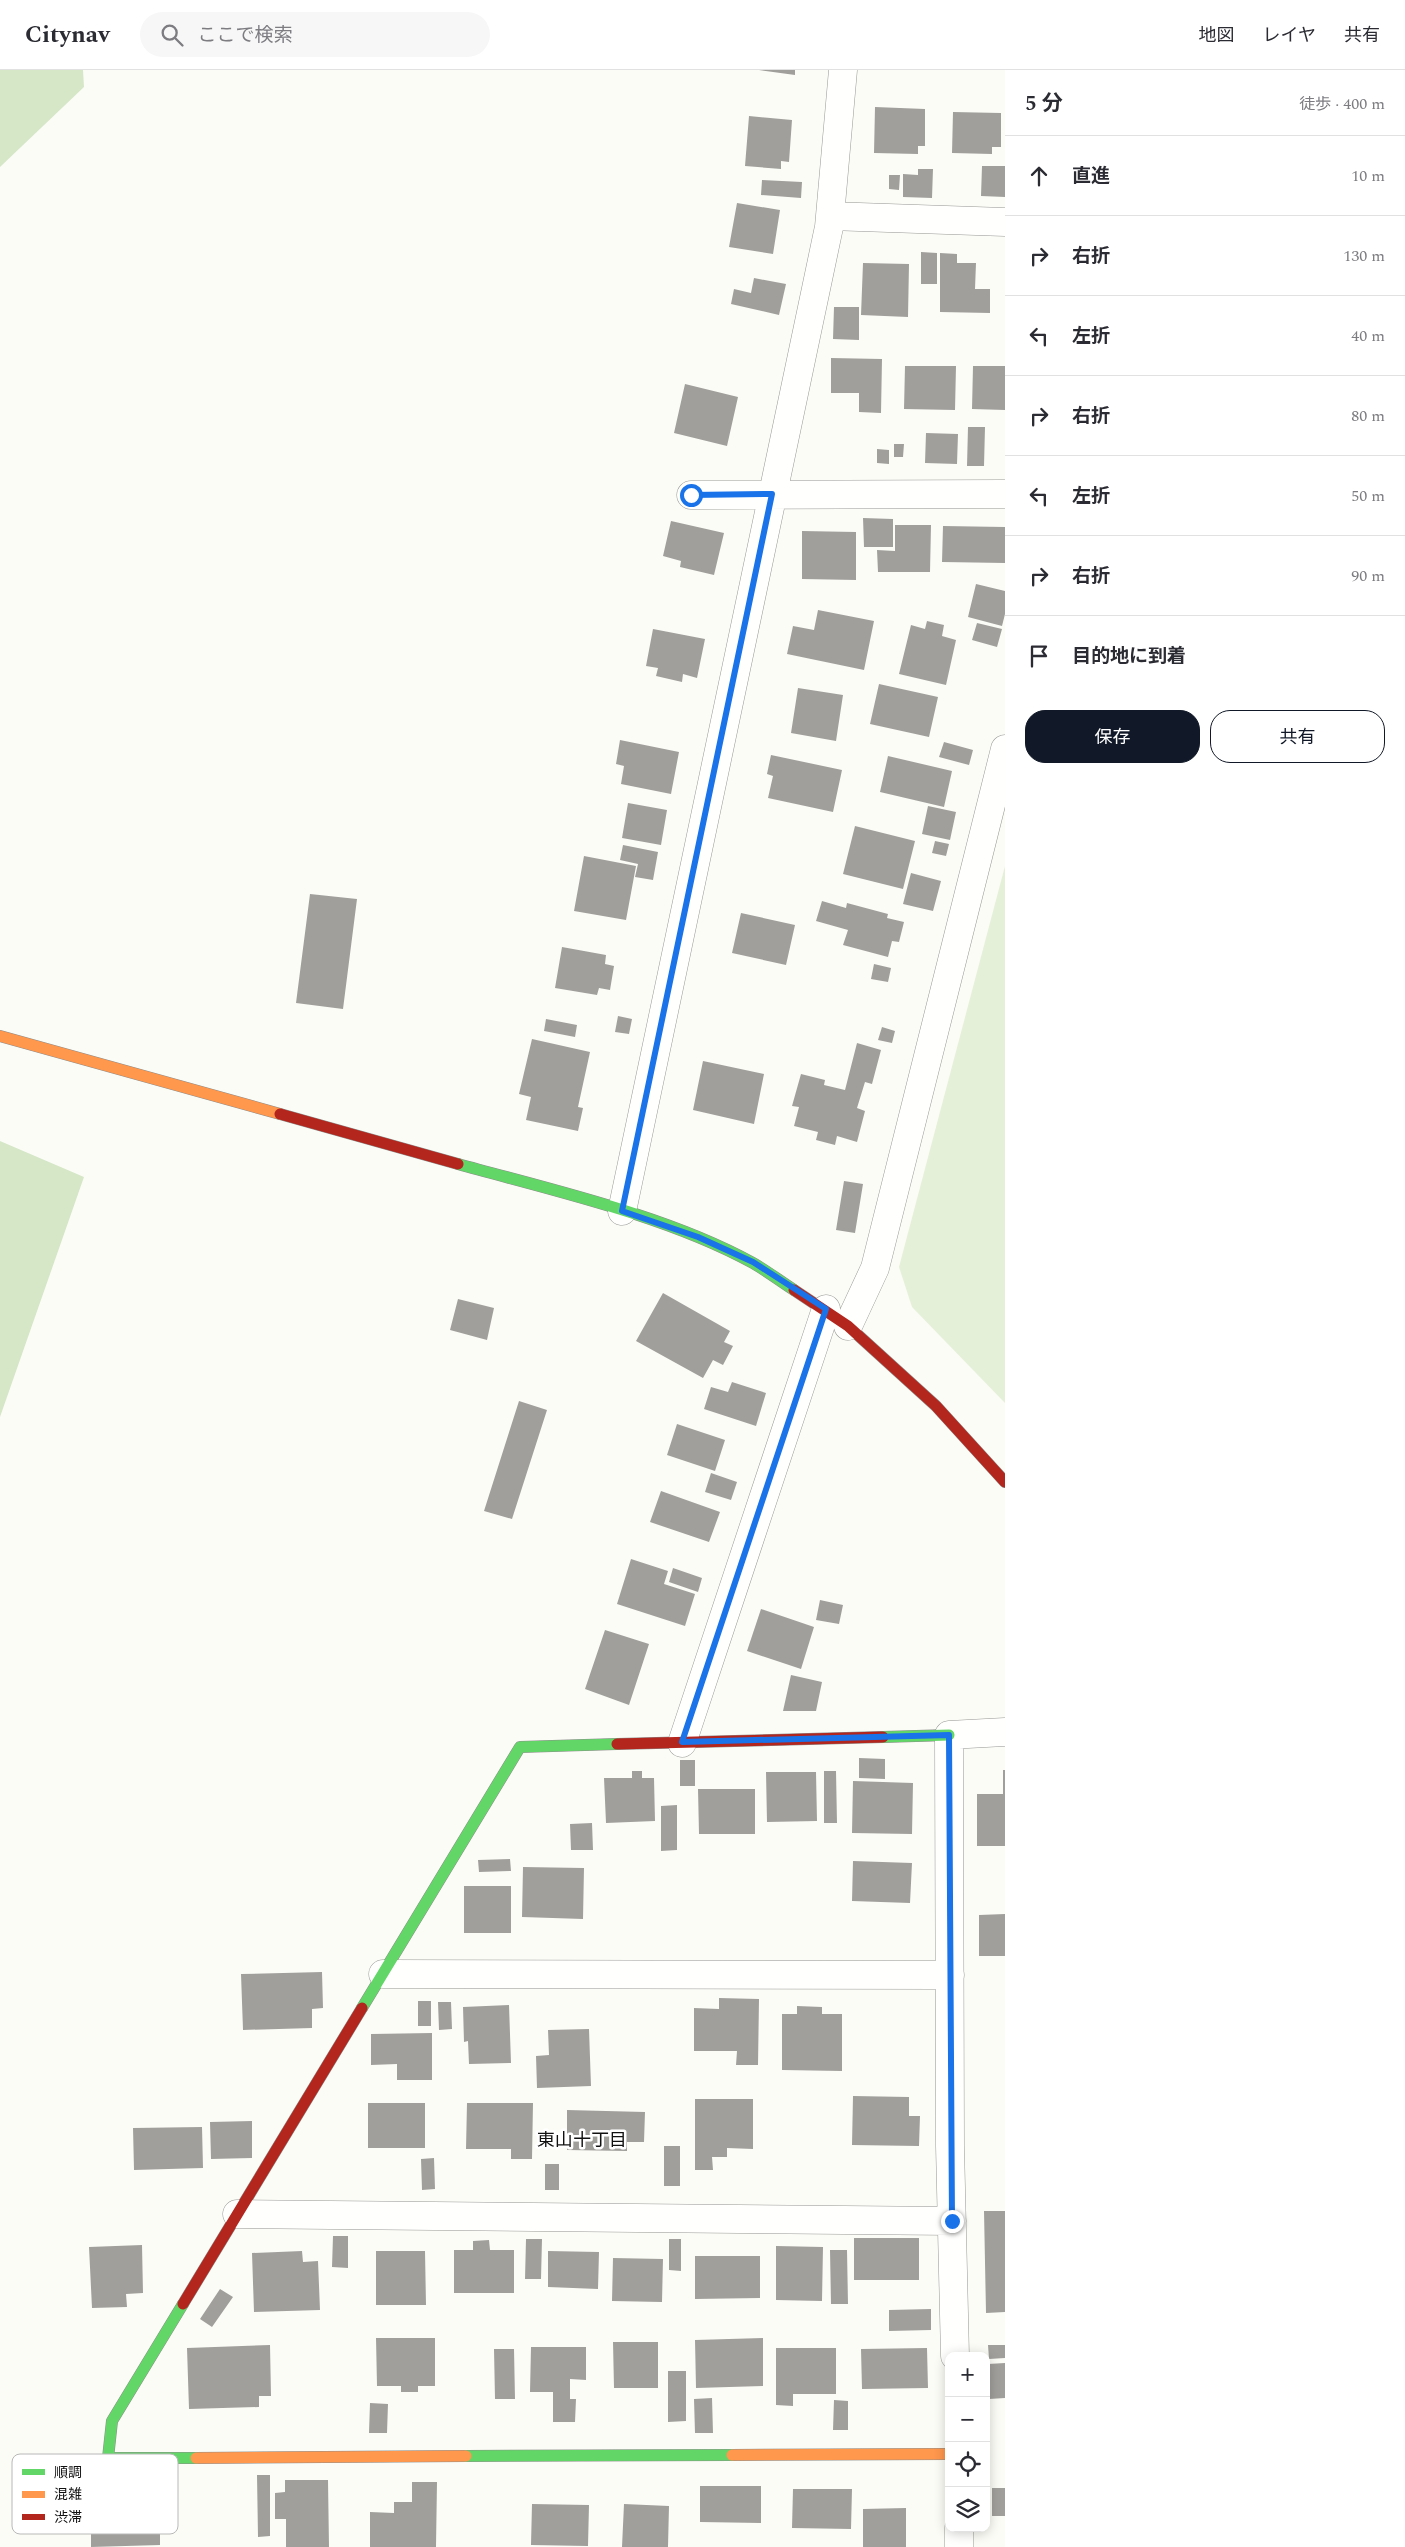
<!DOCTYPE html>
<html lang="ja">
<head>
<meta charset="utf-8">
<style>
  :root { --surface:#fff; --page:#f7f7f7; --text:#2b2b33; --muted:#7c7c81; --line:#e1e1e2; --accent:#111827 }
  body { margin:0; font-family:Spectral,"Noto Sans JP",serif; background:var(--page); color:var(--text) }
  .controls { position:absolute; right:15px; bottom:15px; display:grid; overflow:hidden; border-radius:10px; box-shadow:0 2px 12px #0003 }
  .controls button { width:45px; height:45px; display:grid; place-items:center; padding:0; border:0; border-bottom:1px solid var(--line); background:var(--surface); color:var(--text); font:25px sans-serif }
  .stop { position:absolute; width:15px; height:15px; margin:-11px; border:4px solid #1a73e8; border-radius:50%; background:#fff }
  .stop.end { background:#1a73e8; border-color:#fff; box-shadow:0 1px 5px #0008 }
  .list { margin:0; padding:0; list-style:none }
  h2 { display:flex; justify-content:space-between; align-items:center; height:65px; margin:0; padding:0 20px; font-size:21px }
  h2 small { font-size:16px; font-weight:400; color:var(--muted) }
  .list li { display:grid; grid-template-columns:32px 1fr auto; gap:15px; align-items:center; box-sizing:border-box; height:80px; padding:0 20px; border-top:1px solid var(--line) }
  .list b { display:block; font-size:19px; white-space:nowrap }
  .list em { font-size:16px; font-style:normal; color:var(--muted) }
  .actions { display:flex; gap:10px; padding:15px 20px }
  .actions a { flex:1; padding:11px 0; border:1px solid var(--accent); border-radius:20px; text-align:center; font-size:18px; color:var(--accent) }
  .actions .main { background:var(--accent); color:#fff }
  .icon { flex:none; width:28px; height:28px; fill:none; stroke:currentColor; stroke-width:2; stroke-linecap:round; stroke-linejoin:round }
  .map { position:relative; flex:none; width:1005px; height:2477px; overflow:hidden }
  header { display:flex; align-items:center; gap:30px; box-sizing:border-box; height:70px; padding:0 25px; background:var(--surface); border-bottom:1px solid var(--line) }
  header strong { font-size:24px }
  nav { display:flex; gap:28px; margin-inline-start:auto; font-size:18px }
  .search { width:350px; height:45px; background:var(--page); display:flex; align-items:center; gap:12px; box-sizing:border-box; padding:0 18px; border-radius:28px; color:var(--muted); font-size:19px }
  main { display:flex }
  aside { flex:1; background:var(--surface) }
  .map>svg:first-child { display:block }
  .green { fill:#e5f0d9 }
  .forest { fill:#d6e7c8 }
  .building { fill:#a09f9c }
  .lines { fill:none; stroke-linecap:round; stroke-linejoin:round }
  .street-casing { stroke:#979795; stroke-width:29 }
  .fast-casing { stroke:#8d8d8b; stroke-width:12 }
  .slow-casing { stroke:#8d8d8b; stroke-width:12 }
  .jam-casing { stroke:#8d8d8b; stroke-width:12 }
  .street { stroke:#fffffe; stroke-width:28 }
  .fast { stroke:#63d668; stroke-width:11 }
  .slow { stroke:#ff974d; stroke-width:11 }
  .jam { stroke:#b3261e; stroke-width:11 }
  .route { stroke:#1a73e8; stroke-width:6 }
  .labels { text-anchor:middle; stroke-width:5; stroke-linejoin:round; paint-order:stroke }
  .neighbourhood-label { font-size:18px; fill:#111; stroke:#fff }
  .key { fill:#fff; stroke:#b8b8b8; stroke-width:1 }
  .key-label { font-size:14px; fill:#111 }
</style>
</head>
<body>
<header>
<strong>Citynav</strong>
<div class="search"><svg class="icon" aria-label="search" viewBox="0 0 24 24"><circle cx="10" cy="10" r="6"/><path d="M15 15l6 6"/></svg>ここで検索</div>
<nav><a>地図</a><a>レイヤ</a><a>共有</a></nav>
</header>
<main>
<div class="map">
<svg width="1005" height="2477" viewBox="0 0 1005 2477">
  <rect width="100%" height="100%" fill="#fcfcf7"/>
  <path class="green" d="M1005 796V1333L912 1237 899 1197Z"/>
  <path class="forest" d="M0 0H83L84 17 0 97Z
    M0 1071 84 1107 0 1347Z"/>
  <path class="building" d="M759 0H795V5Z
    M875 37 925 39V76H918V84L874 83Z
    M953 42 1001 43V77H992V84L952 83Z
    M749 46 792 50 789 92 781 91V99L745 96Z
    M982 96H1005V127L981 126Z
    M918 99H933L932 128 903 127V104L918 105Z
    M889 105H900L899 120 889 119Z
    M762 110 802 112 801 128 761 125Z
    M737 133 780 140 773 184 729 177Z
    M921 182 937 183V214H921Z
    M940 183 957 184V193H976L975 219H990V243L940 242Z
    M863 193 909 194 908 247 861 245Z
    M754 208 786 214 779 245 731 234 734 219 751 223Z
    M834 237H859V270L833 269Z
    M831 288 882 289 881 343 859 342V323H831Z
    M905 296H956L955 340 904 339Z
    M973 296H1005V340L972 339Z
    M685 314 738 327 727 376 674 363Z
    M968 357H985L984 396H967Z
    M926 363 958 364 957 394 925 393Z
    M894 374H904L903 387H894Z
    M877 379 889 380V394L877 393Z
    M863 448 893 449V477H864Z
    M671 451 724 463 714 505 680 497 681 491 663 486Z
    M895 455H931L930 502H878L877 480 895 481Z
    M943 456 1005 457V493L942 492Z
    M802 461 856 462V510L802 509Z
    M976 514 1005 521V544L1002 556 968 547Z
    M818 540 874 551 864 600 787 584 793 556 814 560Z
    M927 551 944 555 942 566 956 570 946 615 899 604 911 555 925 559Z
    M977 553 1002 559 997 577 972 570Z
    M653 559 705 569 697 608 683 604 682 612 656 606 658 598 646 596Z
    M879 614 938 627 929 667 870 654Z
    M798 618 843 625 836 671 791 663Z
    M620 670 679 682 671 724 621 714 624 696 616 694Z
    M944 672 973 680 969 695 939 687Z
    M771 685 842 700 833 742 768 728 773 706 767 704Z
    M888 686 952 701 944 737 880 722Z
    M628 733 667 740 661 775 622 768Z
    M928 736 956 742 950 770 922 764Z
    M855 756 915 771 903 819 843 804Z
    M935 771 949 774 946 786 932 783Z
    M623 775 658 782 653 810 635 807 638 794 620 790Z
    M584 786 636 796 626 850 574 841Z
    M911 803 941 811 933 841 903 834Z
    M310 824 357 829 343 939 296 933Z
    M822 831 846 838 847 833 888 844 887 848 904 852 899 872 892 871 888 887 843 875 848 860 816 851Z
    M741 843 795 855 786 895 732 883Z
    M562 877 606 885 605 894 614 896 610 920 599 918 597 925 555 918Z
    M874 894 891 898 888 912 871 909Z
    M618 946 632 949 629 964 615 962Z
    M546 949 577 955 575 967 544 961Z
    M882 957 895 961 892 973 878 970Z
    M532 969 590 982 578 1037 583 1038 578 1061 526 1050 531 1027 519 1024Z
    M857 973 881 980 872 1014 865 1012 857 1038 865 1041 857 1072 837 1066 835 1075 816 1070 818 1062 794 1056 799 1037 792 1036 801 1004 825 1010 824 1015 845 1020Z
    M703 991 764 1004 754 1054 693 1040Z
    M844 1111 863 1114 855 1163 836 1160Z
    M663 1223 730 1261 724 1272 733 1276 723 1295 713 1290 703 1308 636 1271Z
    M458 1229 494 1238 487 1270 450 1260Z
    M732 1312 766 1323 756 1356 704 1339 711 1317 728 1322Z
    M519 1331 547 1340 512 1449 484 1441Z
    M677 1354 725 1370 715 1401 667 1385Z
    M711 1403 737 1412 731 1430 705 1422Z
    M661 1421 720 1442 709 1472 650 1452Z
    M631 1489 668 1501 664 1514 695 1524 685 1556 617 1534Z
    M673 1498 702 1508 698 1522 669 1512Z
    M820 1530 843 1535 839 1554 816 1550Z
    M761 1539 814 1557 801 1599 747 1581Z
    M605 1560 649 1574 629 1635 585 1619Z
    M791 1605 822 1612 816 1641H783Z
    M859 1688 885 1689V1709L859 1708Z
    M680 1690H695V1716H680Z
    M1003 1700H1005V1776H977V1724H1003Z
    M632 1701H642V1708H654L655 1751 606 1753 604 1708H632Z
    M824 1701H836L837 1753H824Z
    M766 1702H816L817 1751 767 1752Z
    M853 1711 913 1713 912 1764 852 1763Z
    M698 1719H755V1764H699Z
    M677 1735V1780L661 1781V1736Z
    M592 1753 593 1780H571L570 1754Z
    M510 1789 511 1801 479 1802 478 1790Z
    M853 1791 912 1793 910 1833 852 1831Z
    M523 1797 584 1798 583 1849 522 1847Z
    M464 1816H511V1863H464Z
    M1005 1844V1886H979V1845Z
    M322 1902 323 1938 312 1939V1958L243 1960 241 1904Z
    M719 1928 759 1929 758 1995H736L737 1981H694V1938L719 1939Z
    M418 1931H431V1956H418Z
    M438 1932H451L452 1959 439 1960Z
    M509 1935 511 1993 469 1994 468 1971 464 1972 463 1937Z
    M797 1936 822 1937V1944H842V2001L782 2000V1944H797Z
    M589 1959 591 2016 537 2018 536 1986 549 1985 548 1960Z
    M432 1963V2010H397V1994L371 1995V1964Z
    M853 2026 909 2027V2046H920L919 2076 852 2075Z
    M695 2029H753V2079L727 2078V2087H712L713 2100H695Z
    M368 2033H425V2078H368Z
    M467 2033H533L532 2089H511V2079H466Z
    M567 2040 645 2042 644 2072H627V2081L567 2080Z
    M252 2051V2088L211 2089 210 2052Z
    M202 2057 203 2098 134 2100 133 2058Z
    M664 2076H680V2116H664Z
    M434 2088 435 2119 422 2120 421 2089Z
    M545 2094H559V2120H545Z
    M984 2141H1005V2242L986 2243Z
    M333 2166H348V2198L332 2197Z
    M854 2168H919V2210H854Z
    M526 2169H542L541 2209H525Z
    M669 2169H681V2201L669 2200Z
    M489 2170 490 2180H514V2223H454V2180H473V2171Z
    M142 2175 143 2223 126 2224 127 2237 92 2238 89 2177Z
    M776 2176 823 2177 822 2231 776 2230Z
    M830 2180H847L848 2234H831Z
    M302 2181 303 2192 318 2191 320 2240 254 2242 252 2183Z
    M376 2181H425L426 2235H376Z
    M548 2181 599 2182 598 2219 548 2217Z
    M695 2186H760V2228L695 2229Z
    M613 2188 663 2189 662 2232 612 2231Z
    M220 2219 233 2227 212 2257 200 2249Z
    M931 2239V2260L889 2261V2240Z
    M376 2268H435V2316H418V2322H401V2316H377Z
    M763 2268V2316L696 2318 695 2270Z
    M613 2272H658V2318H614Z
    M270 2275 271 2326H259V2337L189 2339 187 2278Z
    M988 2275H1005V2288L989 2289Z
    M531 2277H586V2310L570 2309V2329H576L575 2352H553V2322H530Z
    M776 2278H836V2324H793V2336L776 2335Z
    M927 2278 928 2318 862 2319 861 2279Z
    M494 2279H514L515 2329H495Z
    M1005 2293V2328L989 2329 988 2294Z
    M668 2301H686V2351L668 2352Z
    M712 2328 713 2363H695L694 2329Z
    M834 2330 848 2331V2360H833Z
    M370 2333 388 2334 387 2363H369Z
    M257 2405H270V2466L258 2467Z
    M285 2410H328L329 2477H286V2449H275V2423L285 2422Z
    M412 2412H437L436 2477H370V2442L394 2443V2432H412Z
    M700 2416H761V2453L700 2452Z
    M992 2418H1005V2446H992Z
    M793 2419H852L851 2459 792 2458Z
    M532 2434 589 2435 588 2476 531 2475Z
    M624 2434 669 2436 668 2477H622Z
    M906 2438V2477H863V2439Z
    M91 2442 160 2443V2475L91 2477Z"/>
  <g class="lines">
    <defs>
      <path id="street" d="M830 146 1005 152
        M691 425 1005 424
        M622 1141 829 157 843 0
        M848 1256 875 1198 1005 679
        M682 1673 826 1239
        M383 1904 950 1905
        M237 2144 952 2151
        M955 2286 950 2076 949 1665 1005 1662
        M959 2458V2477"/>
      <path id="fast" d="M458 1094C552 1120 668 1146 753 1193 767 1201 780 1211 794 1220
        M883 1667 949 1665
        M362 1938 520 1677 617 1674
        M183 2234 112 2351 108 2388H196
        M466 2386 732 2385"/>
      <path id="slow" d="M0 966 280 1044
        M732 2385 949 2384
        M196 2388 466 2386"/>
      <path id="jam" d="M280 1044 458 1094
        M794 1220 848 1256 936 1336 1005 1412
        M617 1674 883 1667
        M183 2234 362 1938"/>
    </defs>
    <use href="#street" class="street-casing"/>
    <use href="#fast" class="fast-casing"/>
    <use href="#slow" class="slow-casing"/>
    <use href="#jam" class="jam-casing"/>
    <use href="#street" class="street"/>
    <use href="#fast" class="fast"/>
    <use href="#slow" class="slow"/>
    <use href="#jam" class="jam"/>
  </g>
  <g class="lines">
    <path class="route" d="M691 425 772 424 622 1141 698 1167 753 1192 826 1239 682 1672 949 1665 952 2151"/>
  </g>
  <g class="labels">
    <g class="neighbourhood-label">
      <text x="582" y="2076">東山十丁目</text>
    </g>
  </g>
  <rect x="12" y="2384" width="166" height="80" rx="8" class="key"/>
  <rect x="22" y="2399" width="23" height="6" fill="#63d668"/>
  <rect x="22" y="2421" width="23" height="7" fill="#ff974d"/>
  <rect x="22" y="2444" width="23" height="6" fill="#b3261e"/>
  <g class="key-label">
    <text x="54" y="2407">順調</text>
    <text x="54" y="2429">混雑</text>
    <text x="54" y="2452">渋滞</text>
  </g>
</svg>
<div class="controls">
<button>+</button>
<button>−</button>
<button><svg class="icon" aria-label="locate" viewBox="0 0 24 24"><circle cx="12" cy="12" r="6"/><path d="M12 2v4M12 18v4M2 12h4M18 12h4"/></svg></button>
<button><svg class="icon" aria-label="layers" viewBox="0 0 24 24"><path d="M12 4l9 5-9 5-9-5zM3 14l9 5 9-5"/></svg></button>
</div>
<div class="stop" style="left:691px;top:425px"></div>
<div class="stop end" style="left:952px;top:2151px"></div>
</div>
<aside>
<h2>5 分<small>徒歩 · 400 m</small></h2>
<ul class="list">
<li><svg class="icon" aria-label="ahead" viewBox="0 0 24 24"><path d="M12 20V5M6 11l6-6 6 6"/></svg><div><b>直進</b></div><em>10 m</em></li>
<li><svg class="icon" aria-label="right" viewBox="0 0 24 24"><path d="M7 20v-9h11M14 6l5 5-5 5"/></svg><div><b>右折</b></div><em>130 m</em></li>
<li><svg class="icon" aria-label="left" viewBox="0 0 24 24"><path d="M17 20v-9H6M10 6l-5 5 5 5"/></svg><div><b>左折</b></div><em>40 m</em></li>
<li><svg class="icon" aria-label="right" viewBox="0 0 24 24"><path d="M7 20v-9h11M14 6l5 5-5 5"/></svg><div><b>右折</b></div><em>80 m</em></li>
<li><svg class="icon" aria-label="left" viewBox="0 0 24 24"><path d="M17 20v-9H6M10 6l-5 5 5 5"/></svg><div><b>左折</b></div><em>50 m</em></li>
<li><svg class="icon" aria-label="right" viewBox="0 0 24 24"><path d="M7 20v-9h11M14 6l5 5-5 5"/></svg><div><b>右折</b></div><em>90 m</em></li>
<li><svg class="icon" aria-label="arrive" viewBox="0 0 24 24"><path d="M6 21V4h12l-3 4 3 4H6"/></svg><div><b>目的地に到着</b></div></li>
</ul>
<div class="actions"><a class="main">保存</a><a>共有</a></div>
</aside>
</main>
</body>
</html>
